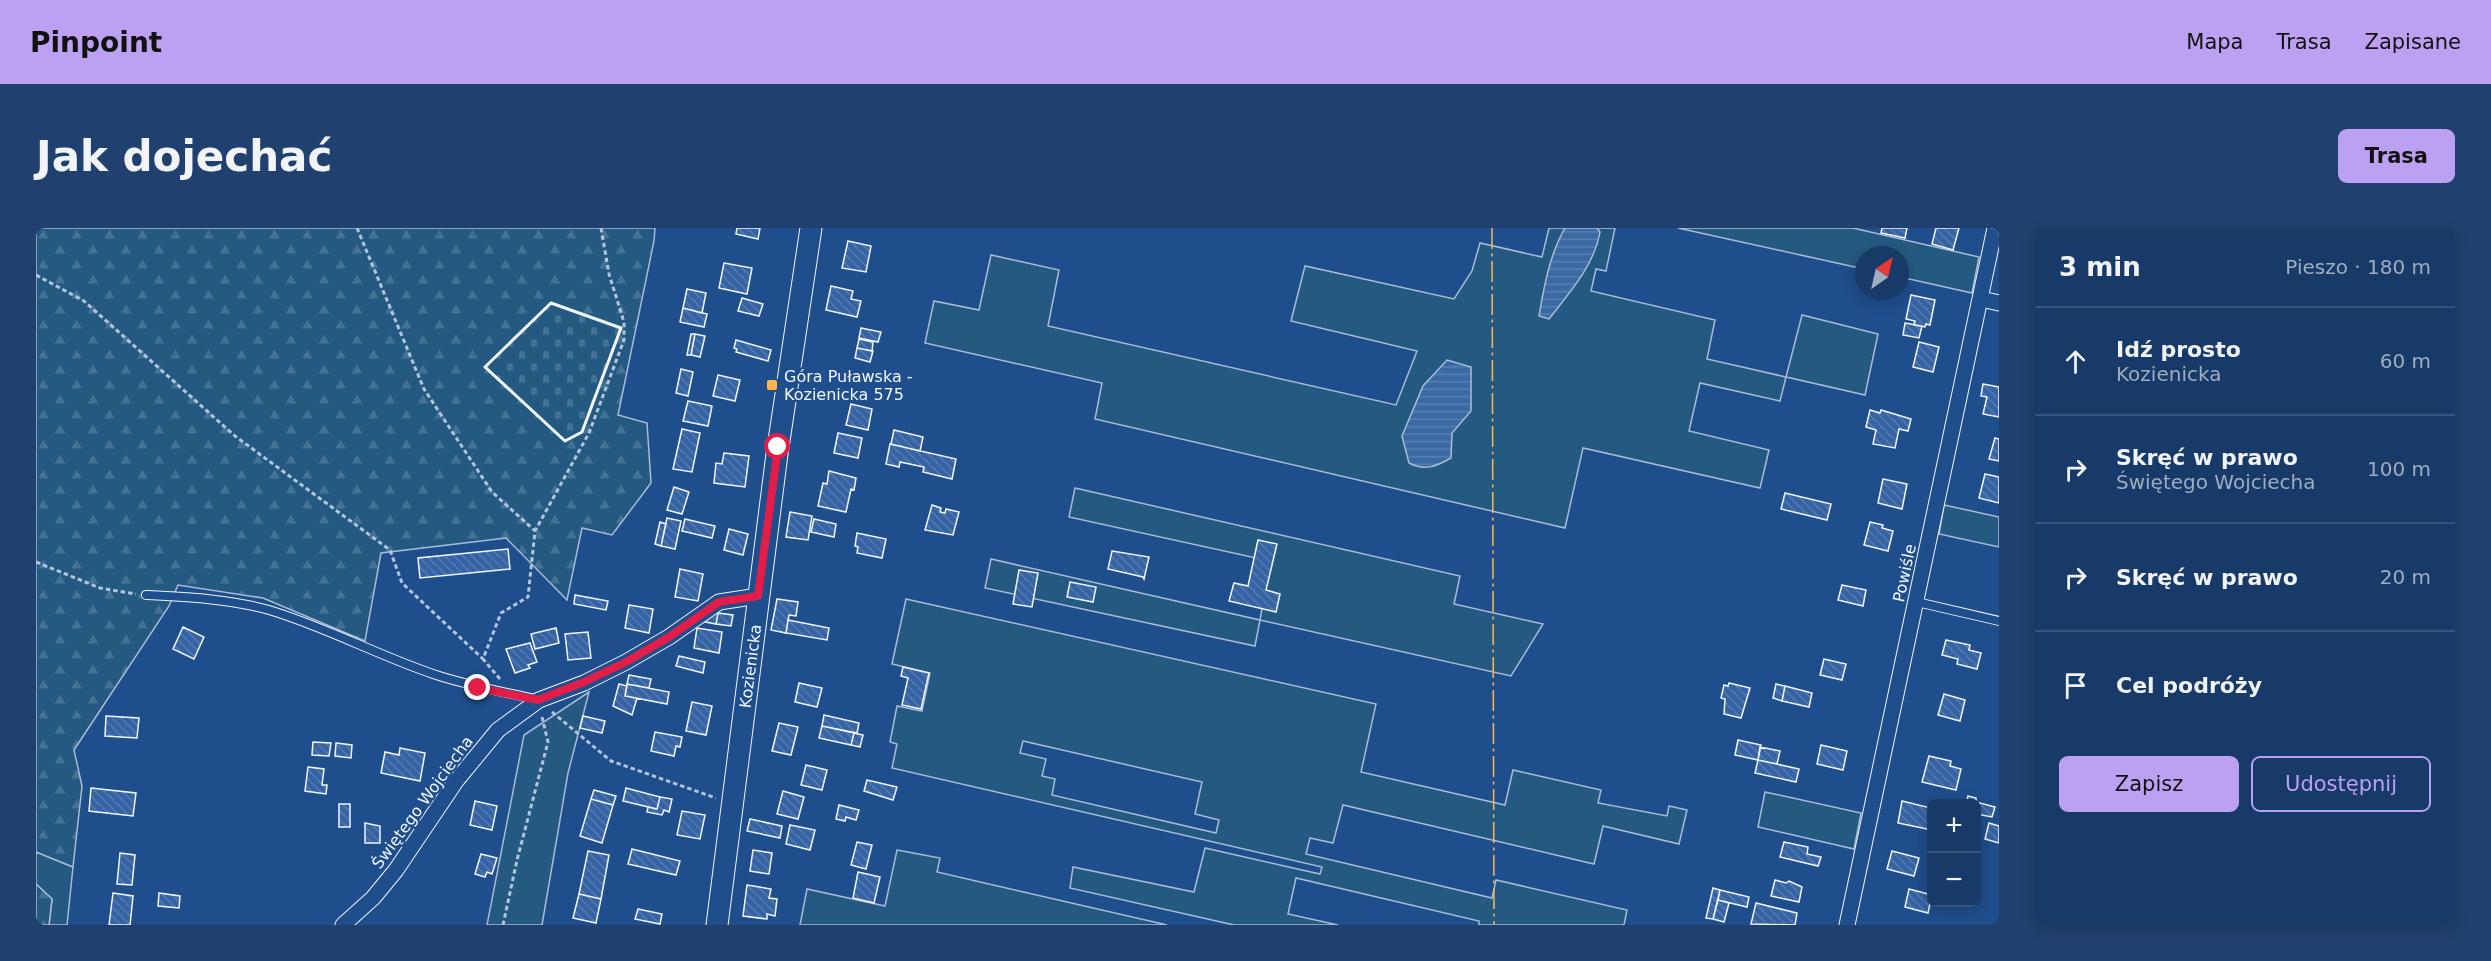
<!DOCTYPE html>
<html lang="pl">
<head>
<meta charset="utf-8">
<style>
  :root { --surface:#173a69; --page:#20416f; --text:#f1f3f6; --muted:#9eadc0; --line:#36547d; --accent:#bca0f2 }
  body { margin:0; font-family:"DejaVu Sans",sans-serif; background:var(--page); color:var(--text) }
  .controls { position:absolute; right:18px; bottom:18px; display:grid; overflow:hidden; border-radius:9px; box-shadow:0 3px 15px #0003 }
  .controls button { width:54px; height:54px; display:grid; place-items:center; padding:0; border:0; border-bottom:2px solid var(--line); background:var(--surface); color:var(--text); font:30px sans-serif }
  .compass { position:absolute; left:1819px; top:18px; width:54px; height:54px; border-radius:50%; background:var(--surface); box-shadow:0 3px 15px #0003; rotate:34deg }
  .stop { position:absolute; width:18px; height:18px; margin:-14px; border:4px solid #e11d48; border-radius:50%; background:#fff }
  .stop.end { background:#e11d48; border-color:#fff; box-shadow:0 2px 6px #0008 }
  .list { margin:0; padding:0; list-style:none }
  h2 { display:flex; justify-content:space-between; align-items:center; height:78px; margin:0; padding:0 24px; font-size:26px }
  h2 small { font-size:20px; font-weight:400; color:var(--muted) }
  .list li { display:grid; grid-template-columns:39px 1fr auto; gap:18px; align-items:center; box-sizing:border-box; height:108px; padding:0 24px; border-top:2px solid var(--line) }
  .list b { display:block; font-size:22px; white-space:nowrap }
  .list p { margin:0; font-size:20px; white-space:nowrap; color:var(--muted) }
  .list em { font-size:20px; font-style:normal; color:var(--muted) }
  .actions { display:flex; gap:12px; padding:18px 24px }
  .actions a { flex:1; padding:14px 0; border:2px solid var(--accent); border-radius:9px; text-align:center; font-size:21px; color:var(--accent) }
  .actions .main { background:var(--accent); color:#111 }
  .icon { flex:none; width:33px; height:33px; fill:none; stroke:currentColor; stroke-width:2; stroke-linecap:round; stroke-linejoin:round }
  .map { position:relative; flex:none; width:1963px; height:697px; overflow:hidden; border-radius:9px }
  header { display:flex; align-items:center; gap:36px; box-sizing:border-box; height:84px; padding:0 30px; background:var(--accent); color:#111 }
  header strong { font-size:28px }
  nav { display:flex; gap:33px; margin-inline-start:auto; font-size:21px }
  .intro { display:flex; align-items:center; justify-content:space-between; box-sizing:border-box; height:144px; padding:0 36px }
  h1 { margin:0; font-size:42px }
  .button { padding:15px 27px; border-radius:9px; background:var(--accent); color:#111; font-size:21px; font-weight:700 }
  main { display:flex; gap:36px; padding:0 36px }
  aside { flex:1; background:var(--surface); border-radius:9px; box-shadow:0 3px 15px #0003 }
  .map>svg:first-child { display:block }
  .grass { fill:#245a82; stroke:#a8bbd7; stroke-width:1.5; fill-rule:evenodd }
  .forest { fill:url(#forest-firs); stroke:#a8bbd7; stroke-width:1.5 }
  .cemetery { fill:url(#cemetery-stones); stroke:#a8bbd7; stroke-width:1.5 }
  .water { fill:url(#water-rules); stroke:#a8bbd7; stroke-width:1.5 }
  .building { fill:url(#building-back-hatch); stroke:#f2f6ff; stroke-width:1.5 }
  .lines { fill:none; stroke-linecap:round; stroke-linejoin:round }
  .service-casing { stroke:#f2f6ff; stroke-width:10 }
  .minor-casing { stroke:#f2f6ff; stroke-width:17 }
  .secondary-casing { stroke:#f2f6ff; stroke-width:23 }
  .path { stroke:#b3c4dc; stroke-width:3; stroke-dasharray:4.5 3; stroke-linecap:butt }
  .service { stroke:#1f4e8c; stroke-width:8 }
  .minor { stroke:#1f4e8c; stroke-width:15 }
  .secondary { stroke:#1f4e8c; stroke-width:21 }
  .wall { stroke:#f2f6ff; stroke-width:3 }
  .power { stroke:#ffb74d; stroke-width:1.5; stroke-dasharray:21 4.5 3 4.5; stroke-linecap:butt }
  .route { stroke:#e11d48; stroke-width:8 }
  .poi-dot { fill:#ffb74d; stroke:#1f4e8c; stroke-width:2 }
  .labels { text-anchor:middle; stroke-width:4.5; stroke-linejoin:round; paint-order:stroke }
  .poi-label { font-size:16px; fill:#f2f6ff; stroke:#1f4e8c; text-anchor:start }
  .street-label { font-size:16px; fill:#f2f6ff; stroke:#1f4e8c }
</style>
</head>
<body>
<header>
<strong>Pinpoint</strong>
<nav><a>Mapa</a><a>Trasa</a><a>Zapisane</a></nav>
</header>
<div class="intro"><h1>Jak dojechać</h1><a class="button">Trasa</a></div>
<main>
<div class="map">
<svg width="1963" height="697" viewBox="0 0 1963 697">
  <defs>
    <pattern id="forest-firs" width="22" height="20" patternUnits="userSpaceOnUse" patternTransform="scale(1.5)"><rect width="22" height="20" fill="#245a82"/><path d="M5 1l3.5 6h-7zM16 11l3.5 6h-7z" fill="#447295"/></pattern>
    <pattern id="cemetery-stones" width="16" height="16" patternUnits="userSpaceOnUse" patternTransform="scale(1.5)"><rect width="16" height="16" fill="#245a82"/><path d="M2 7V4a2 2 0 0 1 4 0v3zM10 15v-3a2 2 0 0 1 4 0v3z" fill="#447295"/></pattern>
    <pattern id="water-rules" width="6" height="5" patternUnits="userSpaceOnUse" patternTransform="scale(1.5)"><rect width="6" height="5" fill="#3b69a3"/><path d="M0 2.5h6" fill="none" stroke="#587fb1"/></pattern>
    <pattern id="building-back-hatch" width="6" height="6" patternUnits="userSpaceOnUse" patternTransform="scale(1.5)"><rect width="6" height="6" fill="#3563a3"/><path d="M-1 5l2 2M0 0l6 6M5-1l2 2" fill="none" stroke="#537ab1"/></pattern>
  </defs>
  <rect width="100%" height="100%" fill="#1f4e8c"/>
  <path class="grass" d="M1513 0H1579L1570 43 1560 41 1555 63 1679 92 1671 131 1750 149 1766 87 1842 106 1829 167 1750 149 1744 173 1664 155 1653 203 1733 222 1724 260 1547 220 1529 300 1059 191 1066 155 889 115 898 73 943 82 955 27 1023 42 1012 98 1360 177 1381 123 1255 93 1269 38 1418 71 1436 43 1444 15 1506 29Z
    M1642 0H1817L1943 29 1936 65 1864 49V27H1828V41Z
    M1039 260 1424 348 1418 376 1507 396 1475 448 1224 392 1219 418 949 360 955 331 1224 392 1234 333 1033 289Z
    M1908 277 1963 289V319L1903 306Z
    M870 371 1340 476 1325 544 1469 577 1477 542 1565 562 1562 575 1631 588 1633 578 1651 582 1643 616 1567 598 1558 636 1307 577 1297 615 1274 610 1270 626 1456 670 1460 652 1591 682 1588 697H1443V693L1260 650 1252 686 1302 697H1198L1034 660 1037 639 1158 664 1169 620 1284 646 1286 639 856 540 861 516 854 514 861 478 886 483 894 445 856 436ZM987 513 1166 554 1159 586 1183 592 1180 605 1016 567 1019 551 1006 548 1010 531 984 525Z
    M553 464 532 545 506 697H451L488 507Z
    M1729 564 1825 585 1818 621 1722 599Z
    M861 622 904 630 901 644 1131 697H764L771 661 849 678Z
    M0 624 37 639 31 697H13L16 671 0 656Z"/>
  <path class="forest" d="M0 0H619L618 13 582 187 611 195 615 255 576 307 546 300 531 372 470 310 345 325 329 413 227 370 142 357 133 378 38 522 46 558 37 639 0 624Z
    M0 656 16 671 13 697H0Z"/>
  <path class="cemetery" d="M515 75 585 100 546 204 529 213 449 139Z"/>
  <path class="water" d="M1529 0H1561L1564 4C1558 38 1533 65 1513 91L1503 88C1508 58 1514 26 1529 0Z
    M1411 132 1435 139V183L1416 205 1415 230C1399 239 1389 243 1373 235L1366 208 1387 158Z"/>
  <path class="building" d="M701 0H724L722 11 700 6Z
    M1846 0H1871L1869 10 1845 5Z
    M1900 0H1923L1917 22 1896 16Z
    M812 13 835 18 830 44 806 40Z
    M688 35 716 40 711 66 683 60Z
    M795 58 817 63 815 71 825 73 821 89 790 82Z
    M651 61 670 65 666 85 647 80Z
    M1875 67 1899 72 1894 97 1890 96 1889 99 1878 97 1879 93 1870 91Z
    M706 70 727 76 723 88 702 83Z
    M647 80 671 86 668 99 644 94Z
    M1869 95 1886 98 1883 110 1867 107Z
    M825 100 845 104 842 114 823 110Z
    M655 106H659L655 127H651Z
    M659 106 669 108 664 129 655 127Z
    M823 111 837 114 836 123 821 120Z
    M700 112 735 122 732 133 700 124 701 121 698 120Z
    M1883 114 1903 119 1897 144 1877 139Z
    M821 120 837 123 834 134 819 130Z
    M645 141 657 144 652 168 640 165Z
    M682 147 704 152 699 173 677 168Z
    M1947 156 1963 159V189L1947 186 1951 169 1945 168Z
    M652 173 676 178 672 198 647 193Z
    M815 176 836 181 832 202 810 197Z
    M1834 182 1844 185 1845 182 1875 191 1872 203 1863 201 1859 220 1837 216 1840 202 1830 199Z
    M646 201 664 205 656 244 637 241Z
    M858 202 887 209 884 223 855 216Z
    M802 205 826 210 822 230 798 225Z
    M1959 210 1963 211V233L1953 231Z
    M854 216 920 231 916 251 887 244 888 239 864 234 863 239 850 236Z
    M688 225 713 228 709 259 678 255 680 235 686 236Z
    M793 243 820 250 818 262 815 261 810 284 782 278 787 255 791 256Z
    M1949 246 1963 249V275L1943 270Z
    M1847 251 1871 256 1866 281 1842 275Z
    M638 259 653 264 646 286 631 282Z
    M1749 265 1795 276 1791 292 1745 281Z
    M896 277 905 280 904 284 909 285 910 281 923 284 917 307 889 302Z
    M754 284 776 288 772 312 750 309Z
    M631 290 645 293 639 321 625 318Z
    M649 291 679 298 676 310 646 303Z
    M778 291 800 296 798 309 775 304Z
    M624 294 630 296 625 318 619 316Z
    M1834 294 1847 297 1846 300 1857 303 1852 323 1828 317Z
    M693 301 712 306 707 327 688 322Z
    M821 305 850 311 846 330 821 325 822 319 819 318Z
    M1222 312 1241 316 1230 362 1244 366 1240 384 1193 373 1198 355 1212 358Z
    M472 321 474 341 384 350 382 330Z
    M1076 323 1113 329 1108 351 1107 349 1072 341Z
    M644 341 667 346 662 373 639 369Z
    M983 342 1002 345 996 379 977 376Z
    M1034 354 1060 359 1057 374 1031 369Z
    M1806 357 1830 362 1827 378 1802 372Z
    M539 367 572 373 570 382 538 376Z
    M741 371 762 374 760 388 753 387 750 405 735 402Z
    M593 377 617 381 613 405 589 400Z
    M680 384 682 385 680 396 664 393Z
    M682 385 697 387 695 398 680 396Z
    M752 392 793 400 791 412 750 405Z
    M147 399 168 409 158 431 137 421Z
    M520 400 523 415 499 421 495 406Z
    M661 400 686 404 683 425 658 420Z
    M552 404 555 430 532 432 529 406Z
    M1910 412 1934 417 1933 422 1945 425 1941 441 1921 436 1922 431 1906 427Z
    M494 415 501 434 492 437 494 440 479 445 470 421Z
    M643 428 669 434 667 445 640 438Z
    M1788 431 1810 436 1806 452 1784 447Z
    M867 439 893 445 885 481 866 477 872 450 865 448Z
    M593 447 615 451 613 460 591 456Z
    M763 455 786 460 781 479 759 474Z
    M1693 455 1714 460 1705 490 1688 486 1689 471 1685 470 1688 457 1692 458Z
    M583 456 591 458 589 468 601 470 596 487 577 478Z
    M591 456 633 464 631 476 589 468Z
    M1740 456 1749 458 1746 473 1737 470Z
    M1749 458 1776 465 1773 479 1746 473Z
    M1908 466 1929 472 1924 493 1902 487Z
    M656 474 676 478 670 507 650 503Z
    M788 487 823 495 821 505 786 498Z
    M70 488 103 490 101 510 69 508Z
    M547 488 569 493 566 505 544 500Z
    M743 495 762 499 755 527 736 523Z
    M786 498 818 505 815 517 783 510Z
    M619 504 646 509 644 519 640 518 638 528 615 523Z
    M818 505 827 507 824 519 815 517Z
    M1702 512 1725 517 1722 532 1699 527Z
    M277 514 295 515 293 528 276 527Z
    M300 515 316 517 315 530 299 528Z
    M1785 517 1811 523 1807 542 1781 536Z
    M1724 519 1744 523 1741 536 1722 532Z
    M364 520 389 525 384 553 345 545 349 524 363 527Z
    M1893 528 1915 533 1914 538 1925 541 1920 562 1886 554Z
    M1722 532 1763 541 1760 554 1719 545Z
    M770 537 791 542 786 562 765 557Z
    M272 539 288 541 286 557H291L290 566 269 563Z
    M831 552 861 559 857 572 828 563Z
    M55 560 100 565 97 588 53 583Z
    M590 560 624 569 621 581 587 573Z
    M558 562 580 568 577 577 555 571Z
    M747 563 768 569 762 591 741 586Z
    M1932 568 1940 570V574L1959 579 1956 589 1940 586V576H1930Z
    M624 569 636 571 633 584 628 582 626 587 611 584 612 579 621 581Z
    M555 571 577 577 566 615 544 608Z
    M439 573 461 578 456 602 434 597Z
    M1866 573 1895 580 1896 602 1862 595Z
    M303 576H314V599H303Z
    M803 577 823 582 820 592 810 589 809 593 800 591Z
    M646 583 669 587 664 611 641 607Z
    M714 591 746 598 744 610 711 603Z
    M329 595 344 598V615H329Z
    M1953 595 1963 598V615L1949 611Z
    M754 597 779 602 774 622 750 616Z
    M821 614 836 617 830 641 815 637Z
    M1748 614 1772 619 1771 626 1785 629 1782 638 1744 629Z
    M596 621 644 633 640 647 592 636Z
    M717 622 736 625 733 646 714 643Z
    M552 623 573 627 565 671 543 666Z
    M1856 623 1883 630 1878 648 1851 641Z
    M84 625 99 627 96 657 81 656Z
    M445 626 461 630 456 646 451 644 449 649 439 646Z
    M822 644 844 649 838 675 817 670Z
    M1739 652 1750 655 1753 653 1766 659 1763 674 1735 668Z
    M711 657 735 661 733 670 741 671 739 688 731 686V691L707 688Z
    M1677 660 1684 662 1677 691 1670 690Z
    M1873 661 1896 667 1892 685 1869 679Z
    M1684 662 1713 669 1711 679 1682 672Z
    M77 665 97 668 94 697H73Z
    M123 665 144 668 143 680 122 678Z
    M543 666 565 671 560 695 537 690Z
    M1682 672 1693 675 1688 694 1677 691Z
    M1720 675 1761 685 1759 697 1715 696Z
    M602 681 626 686 624 696 599 691Z"/>
  <g class="lines">
    <defs>
      <path id="service" d="M110 367C151 369 194 371 233 382 290 399 343 428 400 447 434 458 468 464 503 472
        M1881 374 1963 393"/>
      <path id="minor" d="M1945 71 1963 75
        M307 697 337 670 360 642 420 553 462 502 503 472 548 455 590 434 633 409 683 374 722 368
        M1811 697 1959 0"/>
      <g id="secondary">
        <path id="s1" d="M681 697 741 226 775 0"/>
      </g>
    </defs>
    <use href="#service" class="service-casing"/>
    <use href="#minor" class="minor-casing"/>
    <use href="#secondary" class="secondary-casing"/>
    <path class="path" d="M321 0 388 161 456 264 499 303
      M0 47 48 73 199 208 354 322 366 355 447 431
      M0 334 64 360 100 366
      M464 451 447 431 465 385 492 369 499 303 553 205 588 112V94L573 46 565 0
      M516 484 575 533 680 570
      M467 697 481 632 512 514 506 489"/>
    <use href="#service" class="service"/>
    <use href="#minor" class="minor"/>
    <use href="#secondary" class="secondary"/>
    <path class="wall" d="M515 75 585 100 546 204 529 213 449 139Z"/>
    <path class="power" d="M1456 0 1458 697"/>
  </g>
  <g class="lines">
    <path class="route" d="M442 460 502 472 548 454 590 434 633 409 683 374 722 368 742 219"/>
  </g>
  <rect class="poi-dot" x="730" y="151" width="12" height="12" rx="3"/>
  <g class="labels">
    <g class="poi-label">
      <text x="748" y="154">Góra Puławska -<tspan x="748" dy="18">Kozienicka 575</tspan></text>
    </g>
    <g class="street-label">
      <text transform="translate(1868 345) rotate(-78)" y="6">Powiśle</text>
      <text dy="6" stroke="none"><textPath href="#s1" startOffset="261">Kozienicka</textPath></text>
      <text transform="translate(386 574) rotate(-54)" y="6">Świętego Wojciecha</text>
    </g>
  </g>
</svg>
<div class="controls">
<button>+</button>
<button>−</button>
</div>
<svg class="compass" viewBox="-18 -18 36 36"><path d="M0-13l5 13h-10z" fill="#e53935"/><path d="M0 13l5-13h-10z" fill="#9eadc0"/></svg>
<div class="stop" style="left:742px;top:219px"></div>
<div class="stop end" style="left:442px;top:460px"></div>
</div>
<aside>
<h2>3 min<small>Pieszo · 180 m</small></h2>
<ul class="list">
<li><svg class="icon" aria-label="ahead" viewBox="0 0 24 24"><path d="M12 20V5M6 11l6-6 6 6"/></svg><div><b>Idź prosto</b><p>Kozienicka</p></div><em>60 m</em></li>
<li><svg class="icon" aria-label="right" viewBox="0 0 24 24"><path d="M7 20v-9h11M14 6l5 5-5 5"/></svg><div><b>Skręć w prawo</b><p>Świętego Wojciecha</p></div><em>100 m</em></li>
<li><svg class="icon" aria-label="right" viewBox="0 0 24 24"><path d="M7 20v-9h11M14 6l5 5-5 5"/></svg><div><b>Skręć w prawo</b></div><em>20 m</em></li>
<li><svg class="icon" aria-label="arrive" viewBox="0 0 24 24"><path d="M6 21V4h12l-3 4 3 4H6"/></svg><div><b>Cel podróży</b></div></li>
</ul>
<div class="actions"><a class="main">Zapisz</a><a>Udostępnij</a></div>
</aside>
</main>
</body>
</html>
